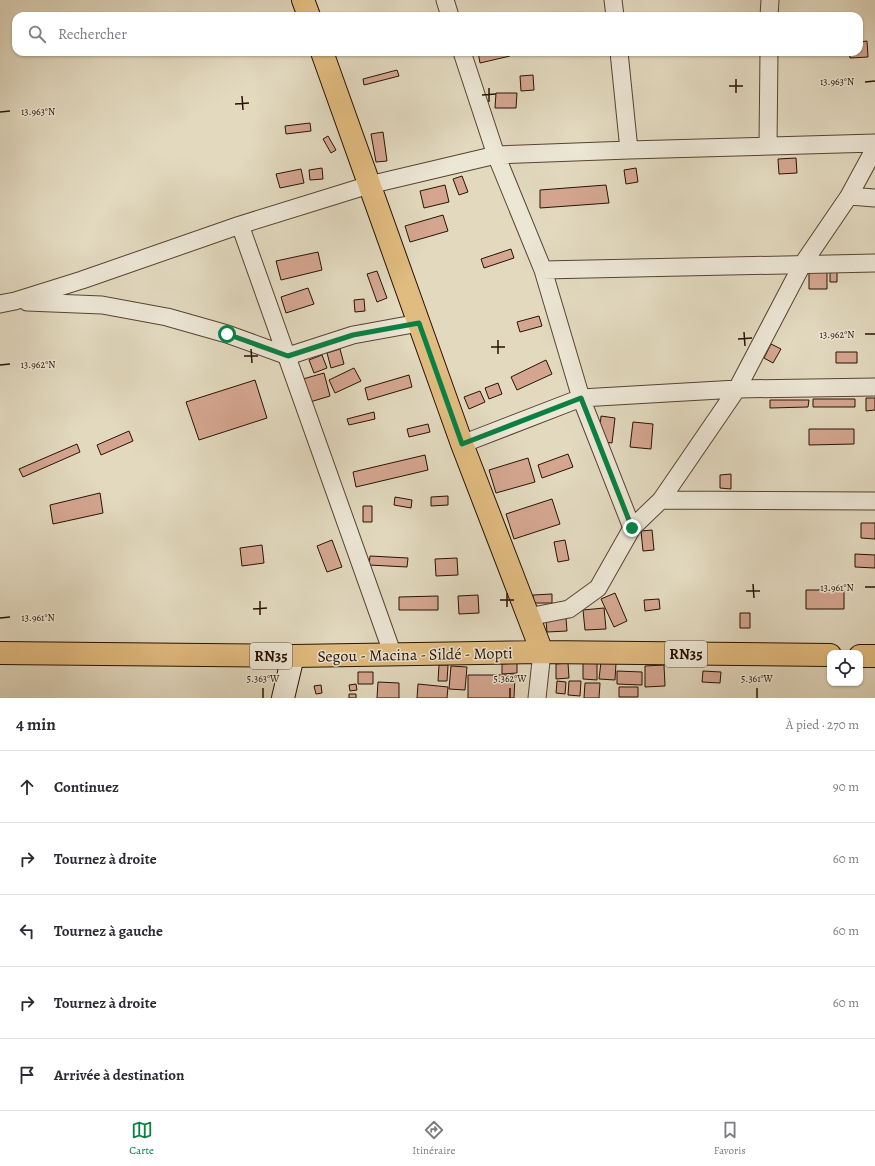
<!DOCTYPE html>
<html lang="fr">
<head>
<meta charset="utf-8">
<style>
  :root { --surface:#fff; --page:#f2f2f3; --text:#2b2b33; --muted:#7c7c81; --line:#e1e1e2; --accent:#0b8043 }
  body { margin:0; font-family:Alegreya,serif; background:var(--page); color:var(--text) }
  .controls { position:absolute; right:12px; bottom:12px; display:grid; overflow:hidden; border-radius:8px; box-shadow:0 1px 3px #0004 }
  .controls button { width:36px; height:36px; display:grid; place-items:center; padding:0; border:0; border-bottom:1px solid var(--line); background:var(--surface); color:var(--text); font:20px sans-serif }
  .stop { position:absolute; width:12px; height:12px; margin:-9px; border:3px solid #0b8043; border-radius:50%; background:#fff }
  .stop.end { background:#0b8043; border-color:#fff; box-shadow:0 1px 4px #0008 }
  .list { margin:0; padding:0; list-style:none }
  h2 { display:flex; justify-content:space-between; align-items:center; height:52px; margin:0; padding:0 16px; font-size:17px }
  h2 small { font-size:13px; font-weight:400; color:var(--muted) }
  .list li { display:grid; grid-template-columns:26px 1fr auto; gap:12px; align-items:center; box-sizing:border-box; height:72px; padding:0 16px; border-top:1px solid var(--line) }
  .list b { display:block; font-size:15px; white-space:nowrap }
  .list em { font-size:13px; font-style:normal; color:var(--muted) }
  .icon { flex:none; width:22px; height:22px; fill:none; stroke:currentColor; stroke-width:2; stroke-linecap:round; stroke-linejoin:round }
  .map { position:relative; flex:none; width:875px; height:698px; overflow:hidden }
  .search { position:absolute; background:var(--surface); box-shadow:0 1px 3px #0004; left:12px; right:12px; top:12px; height:44px; display:flex; align-items:center; gap:10px; box-sizing:border-box; padding:0 14px; border-radius:12px; color:var(--muted); font-size:15px }
  .sheet { height:412px; background:var(--surface) }
  nav { display:flex; justify-content:space-around; align-items:center; box-sizing:border-box; height:56px; border-top:1px solid var(--line); background:var(--surface); font-size:11px; color:var(--muted) }
  nav a { display:grid; justify-items:center; gap:2px }
  nav .on { color:var(--accent) }
  .map>svg:first-child { display:block }
  .building { fill:#d4a690; stroke:#291202 }
  .lines { fill:none; stroke-linecap:round; stroke-linejoin:round }
  .minor-casing { stroke:#574431; stroke-width:19 }
  .secondary-casing { stroke:#291202; stroke-width:24 }
  .primary-casing { stroke:#291202; stroke-width:24 }
  .minor { stroke:#ece6d5; stroke-width:17 }
  .secondary { stroke:#ece6d5; stroke-width:22 }
  .primary { stroke:#e1bc80; stroke-width:22 }
  .route { stroke:#0b8043; stroke-width:5 }
  .ticks { fill:none; stroke:#291202; stroke-width:1.5 }
  .labels { text-anchor:middle; stroke-width:3; stroke-linejoin:round; paint-order:stroke }
  .shield { fill:#ece6d5; stroke:#645241; stroke-width:1 }
  .shield-label { font-size:15px; font-weight:bold; fill:#291202 }
  .street-label { font-size:16px; fill:#291202; stroke:#ece6d5 }
  .ticks-label { font-size:10px; text-anchor:middle; fill:#291202; stroke:#ece6d5; stroke-width:3; stroke-linejoin:round; paint-order:stroke }
</style>
</head>
<body>
<div class="map">
<svg width="875" height="698" viewBox="0 0 875 698">
  <rect width="100%" height="100%" fill="#e2d9bf"/>
  <filter id="stains"><feTurbulence type="fractalNoise" baseFrequency=".005" numOctaves="4"/><feColorMatrix values="0 0 0 0 .2 0 0 0 0 .09 0 0 0 0 .02 0 0 0 .5 -.17"/></filter>
  <radialGradient id="worn" r=".72"><stop offset=".6" stop-color="#630" stop-opacity="0"/><stop offset="1" stop-color="#630" stop-opacity=".3"/></radialGradient>
  <path class="building" d="M867 41 868 57 850 58 849 52H859V42Z
    M478 52H509L510 56 480 63Z
    M397 70 399 76 364 85 363 79Z
    M533 75 534 90 521 91 520 76Z
    M496 93H517L516 108H495Z
    M310 123 311 131 286 134 285 126Z
    M383 132 387 161 376 162 371 134Z
    M328 136 336 150 331 153 323 139Z
    M796 158 797 173 779 174 778 159Z
    M322 168 323 179 310 180 309 170Z
    M636 168 638 182 626 184 624 170Z
    M301 169 304 183 280 188 276 174Z
    M462 176 468 192 459 195 453 179Z
    M445 185 449 202 424 208 420 191Z
    M606 185 609 203 540 208V190Z
    M443 215 448 231 410 242 405 226Z
    M511 249 514 258 484 268 481 259Z
    M318 252 322 270 281 280 276 261Z
    M809 270H827V289H809Z
    M377 271 387 298 377 302 367 274Z
    M830 272H837V282H830Z
    M308 288 314 304 286 313 281 297Z
    M364 299 365 311 355 312 354 300Z
    M539 316 542 326 520 332 517 322Z
    M771 344 781 349 773 363 764 358Z
    M340 349 344 364 331 368 327 353Z
    M836 352H857V363H836Z
    M322 355 327 368 314 373 309 360Z
    M546 360 552 374 517 390 511 377Z
    M354 368 361 381 335 393 329 380Z
    M324 373 330 396 310 402 303 379Z
    M409 375 412 387 368 400 365 388Z
    M255 380 267 418 199 440 186 402Z
    M498 383 502 394 489 399 485 388Z
    M480 391 485 402 469 409 464 397Z
    M866 398H875V410L866 411Z
    M813 399H855V407H813Z
    M770 400H809L808 407 770 408Z
    M374 412 375 419 349 425 347 419Z
    M601 416 615 418 612 443 599 441Z
    M633 422 653 424 651 449 630 447Z
    M428 424 430 432 409 437 407 429Z
    M809 429H854V444L809 445Z
    M129 431 133 441 101 455 97 445Z
    M77 444 80 452 23 477 19 469Z
    M568 454 573 467 542 478 538 465Z
    M425 455 428 470 356 487 353 472Z
    M528 458 535 482 496 493 489 470Z
    M731 474V489L720 488V475Z
    M100 493 103 513 53 524 50 505Z
    M448 496V505L431 506V497Z
    M395 497 412 500 411 508 394 505Z
    M552 499 560 524 514 539 506 514Z
    M363 506H372V522H363Z
    M861 523H875V539L861 538Z
    M652 530 654 550 643 551 641 531Z
    M332 540 342 567 327 572 317 546Z
    M565 540 569 560 558 562 554 542Z
    M262 545 264 563 242 566 240 548Z
    M855 554 875 555V568L855 567Z
    M370 556 408 558 407 567 369 565Z
    M457 558 458 575 436 576 435 559Z
    M806 590H844V609H806Z
    M615 593 627 621 614 627 601 599Z
    M552 594V603H533V595Z
    M478 595 479 613 459 614 458 596Z
    M438 596V610H399V597Z
    M659 599 660 609 645 611 644 600Z
    M604 608 606 629 585 630 583 610Z
    M740 613H750V628H740Z
    M566 618 567 631 547 632 546 620Z
    M583 660H597V680L583 679Z
    M601 662 616 663 615 680 599 679Z
    M517 663V673L502 674V664Z
    M568 663 569 678 556 679V664Z
    M439 665H448L447 681H438Z
    M664 665 665 686 645 687V666Z
    M451 666 467 667 465 690 449 689Z
    M617 671 642 672V685L617 684Z
    M703 671 721 672 720 683 702 682Z
    M358 672H373V684H358Z
    M468 675H515L514 698H468Z
    M557 681 566 682 565 694 556 693Z
    M569 681H581L580 696 568 695Z
    M378 682 399 683V698H377Z
    M585 683H600L599 698H584Z
    M356 684 357 690 350 691 349 685Z
    M418 684 448 687 447 698H417Z
    M321 685 322 693 316 694 314 686Z
    M619 687H638V697H619Z
    M349 694H356V698H349Z"/>
  <g class="lines">
    <defs>
      <path id="minor" d="M445 0 450 16
        M613 0 615 16
        M769 16 770 0
        M462 52 496 155 543 270 581 398 632 528
        M619 52 629 150
        M768 146 769 52
        M849 196 875 198
        M240 225 393 655
        M543 270 875 263
        M27 302 102 305 167 317 227 334 288 356 353 335 419 323
        M0 304 15 301 82 280 240 225 369 185 496 155 629 150 875 143
        M462 444 581 398 737 389 875 387
        M661 500 875 501
        M528 617 569 609 598 588 632 528 661 500 737 389 802 265 849 196 875 148
        M537 698 542 652"/>
      <path id="secondary" d="M283 698 293 656"/>
      <path id="primary" d="M303 0 309 16
        M322 52 462 444 542 652
        M0 653 293 656 542 652 830 655
        M860 656H875"/>
    </defs>
    <use href="#minor" class="minor-casing"/>
    <use href="#secondary" class="secondary-casing"/>
    <use href="#primary" class="primary-casing"/>
    <use href="#minor" class="minor"/>
    <use href="#secondary" class="secondary"/>
    <use href="#primary" class="primary"/>
  </g>
  <g class="lines">
    <path class="route" d="M227 334 288 356 353 335 419 323 462 444 581 398 632 528"/>
  </g>
  <path class="ticks" d="M736 79V93M865 82 875 81M729 86H743M489 88V102M482 95 496 94M242 96 243 110M235 104 249 103M0 112 10 111M744 332 745 346M865 334H875M738 339 752 338M498 340V354M491 347H505M251 349 252 363M244 356H258M0 365 10 364M753 584 754 598M865 587H875M746 591H760M507 593V607M500 600H514M260 601V615M253 609 267 608M0 618 10 617M263 688V698M510 688V698M757 688V698"/>
  <g class="labels">
    <g class="shield">
      <rect x="665" y="641" width="42" height="26" rx="3"/>
      <rect x="250" y="643" width="42" height="26" rx="3"/>
    </g>
    <g class="shield-label">
      <text x="686" y="659">RN35</text>
      <text x="271" y="661">RN35</text>
    </g>
    <g class="street-label">
      <text transform="translate(415 654) rotate(-1)" y="6">Segou - Macina - Sildé - Mopti</text>
    </g>
  </g>
  <g class="ticks-label">
    <text x="837" y="85">13.963°N</text>
    <text x="38" y="115">13.963°N</text>
    <text x="837" y="338">13.962°N</text>
    <text x="38" y="368">13.962°N</text>
    <text x="837" y="591">13.961°N</text>
    <text x="38" y="621">13.961°N</text>
    <text x="263" y="682">5.363°W</text>
    <text x="510" y="682">5.362°W</text>
    <text x="757" y="682">5.361°W</text>
  </g>
  <rect width="100%" height="100%" filter="url(#stains)"/>
  <rect width="100%" height="100%" fill="url(#worn)"/>
</svg>
<div class="controls">
<button><svg class="icon" aria-label="locate" viewBox="0 0 24 24"><circle cx="12" cy="12" r="6"/><path d="M12 2v4M12 18v4M2 12h4M18 12h4"/></svg></button>
</div>
<div class="stop" style="left:227px;top:334px"></div>
<div class="stop end" style="left:632px;top:528px"></div>
<div class="search"><svg class="icon" aria-label="search" viewBox="0 0 24 24"><circle cx="10" cy="10" r="6"/><path d="M15 15l6 6"/></svg>Rechercher</div>
</div>
<section class="sheet">
<h2>4 min<small>À pied · 270 m</small></h2>
<ul class="list">
<li><svg class="icon" aria-label="ahead" viewBox="0 0 24 24"><path d="M12 20V5M6 11l6-6 6 6"/></svg><div><b>Continuez</b></div><em>90 m</em></li>
<li><svg class="icon" aria-label="right" viewBox="0 0 24 24"><path d="M7 20v-9h11M14 6l5 5-5 5"/></svg><div><b>Tournez à droite</b></div><em>60 m</em></li>
<li><svg class="icon" aria-label="left" viewBox="0 0 24 24"><path d="M17 20v-9H6M10 6l-5 5 5 5"/></svg><div><b>Tournez à gauche</b></div><em>60 m</em></li>
<li><svg class="icon" aria-label="right" viewBox="0 0 24 24"><path d="M7 20v-9h11M14 6l5 5-5 5"/></svg><div><b>Tournez à droite</b></div><em>60 m</em></li>
<li><svg class="icon" aria-label="arrive" viewBox="0 0 24 24"><path d="M6 21V4h12l-3 4 3 4H6"/></svg><div><b>Arrivée à destination</b></div></li>
</ul>
</section>
<nav>
<a class="on"><svg class="icon" aria-label="map" viewBox="0 0 24 24"><path d="M3 6l6-2 6 2 6-2v14l-6 2-6-2-6 2zM9 4v14M15 6v14"/></svg>Carte</a>
<a><svg class="icon" aria-label="directions" viewBox="0 0 24 24"><path d="M12 3l9 9-9 9-9-9zM9 14v-3h6M13 9l2 2-2 2"/></svg>Itinéraire</a>
<a><svg class="icon" aria-label="saved" viewBox="0 0 24 24"><path d="M7 4h10v16l-5-4-5 4z"/></svg>Favoris</a>
</nav>
</body>
</html>
